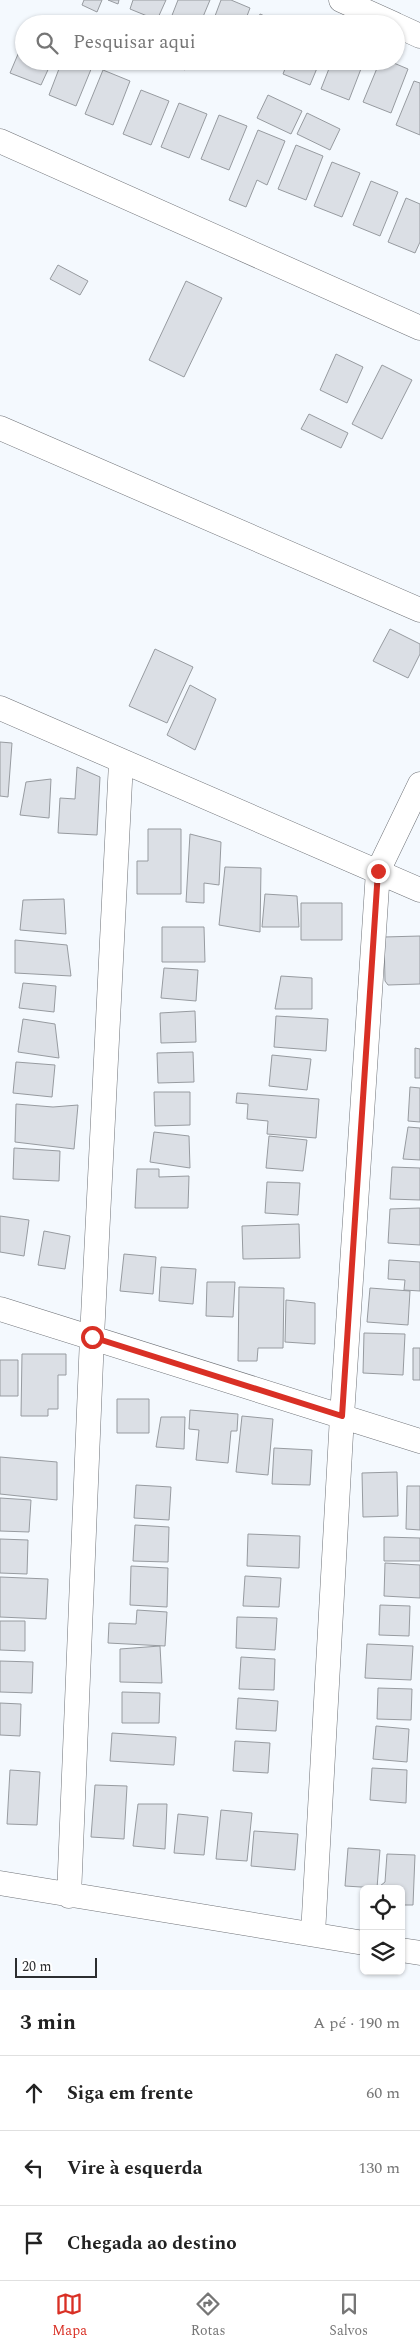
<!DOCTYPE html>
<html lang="pt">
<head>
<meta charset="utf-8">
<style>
  :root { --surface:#fff; --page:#f2f2f2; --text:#222; --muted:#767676; --line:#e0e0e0; --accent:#d93025 }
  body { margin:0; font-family:Spectral,serif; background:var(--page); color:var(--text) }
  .controls { position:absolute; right:15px; bottom:15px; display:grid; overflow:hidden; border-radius:8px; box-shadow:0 1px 4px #0004 }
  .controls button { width:45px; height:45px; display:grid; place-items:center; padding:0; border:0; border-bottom:1px solid var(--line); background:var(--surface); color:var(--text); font:25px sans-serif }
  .scale { position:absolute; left:15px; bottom:12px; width:82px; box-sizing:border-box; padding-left:5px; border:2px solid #2c2e30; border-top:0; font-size:14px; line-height:18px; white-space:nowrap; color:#2c2e30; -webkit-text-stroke:4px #fff; paint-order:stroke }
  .stop { position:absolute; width:15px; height:15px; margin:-11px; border:4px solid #d93025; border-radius:50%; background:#fff }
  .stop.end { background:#d93025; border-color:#fff; box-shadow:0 1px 5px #0008 }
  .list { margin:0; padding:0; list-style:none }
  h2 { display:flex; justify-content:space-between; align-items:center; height:65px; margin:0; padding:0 20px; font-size:21px }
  h2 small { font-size:16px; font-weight:400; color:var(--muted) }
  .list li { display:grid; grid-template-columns:32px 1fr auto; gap:15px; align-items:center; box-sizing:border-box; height:75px; padding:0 20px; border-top:1px solid var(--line) }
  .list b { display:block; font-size:19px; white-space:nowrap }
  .list em { font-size:16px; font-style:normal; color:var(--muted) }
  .icon { flex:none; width:28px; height:28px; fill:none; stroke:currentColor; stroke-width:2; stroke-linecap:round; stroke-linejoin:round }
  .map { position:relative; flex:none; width:420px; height:1990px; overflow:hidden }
  .search { position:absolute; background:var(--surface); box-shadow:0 1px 4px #0004; left:15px; right:15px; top:15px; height:55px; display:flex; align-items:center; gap:12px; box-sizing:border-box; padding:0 18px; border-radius:28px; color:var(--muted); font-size:19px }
  .sheet { height:290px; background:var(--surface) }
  nav { display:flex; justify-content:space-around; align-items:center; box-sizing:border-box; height:70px; border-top:1px solid var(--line); background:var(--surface); font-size:14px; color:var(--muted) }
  nav a { display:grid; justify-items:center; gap:2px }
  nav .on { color:var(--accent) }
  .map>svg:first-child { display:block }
  .building { fill:#dbdfe5; stroke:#979ba0 }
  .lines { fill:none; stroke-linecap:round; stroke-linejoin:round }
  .minor-casing { stroke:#707378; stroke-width:25 }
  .minor { stroke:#fff; stroke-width:24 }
  .route { stroke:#d93025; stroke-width:6 }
</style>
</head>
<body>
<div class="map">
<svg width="420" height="1990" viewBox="0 0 420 1990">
  <rect width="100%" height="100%" fill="#f4f9fe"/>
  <path class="building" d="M84 0H102L97 12 82 5Z
    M108 0H119L118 4Z
    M133 0H166L157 20 130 9Z
    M178 0H210L200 24 169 23Z
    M221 0H231L250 8 244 24H212Z
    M260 14 283 24H256Z
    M24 40V61H52L41 85 10 73Z
    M62 61 94 62 76 106 49 95Z
    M169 61H191L185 70Z
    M249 61H273L269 69Z
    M288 61H320L310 85 283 74Z
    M332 61H364L349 100 321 89Z
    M380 61H389L408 69 391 113 363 102Z
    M103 70 130 81 113 125 85 114Z
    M414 81 420 83V135L396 125Z
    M141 90 169 101 151 145 123 134Z
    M268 95 302 111 291 134 257 118Z
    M179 103 207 114 189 158 161 147Z
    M307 113 340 129 330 150 297 134Z
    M219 115 247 126 229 170 201 159Z
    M258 130 285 141 267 185 257 180 246 207 229 200Z
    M296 145 323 156 306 200 278 189Z
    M332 162 360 173 342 217 314 206Z
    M371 181 398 192 380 236 353 225Z
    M406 198 420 204V242L415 253 388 242Z
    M58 265 88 281 80 295 50 279Z
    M186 281 222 298 184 377 149 360Z
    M336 354 363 367 347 403 320 390Z
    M382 365 412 380 382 439 352 424Z
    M309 414 348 433 341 448 301 429Z
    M390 629 420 644V654L408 678 373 661Z
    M155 649 193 667 167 723 129 706Z
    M190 685 216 699 195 750 167 735Z
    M0 742 12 743 8 797 0 796Z
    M77 767 100 777 97 835 58 833 60 798 75 799Z
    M51 779 49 818 20 815 26 782Z
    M148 829H181V894H137V861H148Z
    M190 834 221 842 219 885 204 883V903L186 902Z
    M225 867 261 868 260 932 219 925Z
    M265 894 297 896 299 927H262Z
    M64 899 66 934 20 930 23 900Z
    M301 903H342V940H301Z
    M162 927H204L205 962H162Z
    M420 936V984L388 985 385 981 384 937Z
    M15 940 67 945 71 976 15 973Z
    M164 968 198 970 196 1001 161 998Z
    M281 976 312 978V1009H275Z
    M23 983 56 986 54 1012 19 1008Z
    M195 1011 196 1042 161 1043 160 1013Z
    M276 1016 328 1019 326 1051 274 1047Z
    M23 1019 55 1024 59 1058 18 1052Z
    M415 1048 420 1049V1078H415Z
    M193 1052 194 1082 158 1083 157 1053Z
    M272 1055 311 1059 307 1090 269 1086Z
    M16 1062 55 1065 52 1097 13 1093Z
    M410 1087 420 1088V1122L408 1121Z
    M154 1092H190V1125L155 1126Z
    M237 1093 319 1099 316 1138 267 1134 268 1121 247 1119 248 1104 236 1103Z
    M16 1104 53 1107 78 1105 74 1149 15 1142Z
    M408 1127 420 1128V1160L403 1159Z
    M154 1132 189 1136 190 1168 150 1162Z
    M269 1136 307 1140 303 1171 266 1168Z
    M14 1148 60 1151 59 1181 13 1179Z
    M392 1167 420 1168V1200L390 1199Z
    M137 1169H159V1177L189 1176 188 1208H135Z
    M267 1182 300 1183 298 1215 265 1213Z
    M420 1208V1245L388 1243 390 1209Z
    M0 1216 29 1220 24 1256 0 1252Z
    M299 1224 300 1258 243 1259 242 1226Z
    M44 1231 70 1236 65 1269 38 1265Z
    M124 1254 156 1257 153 1294 120 1291Z
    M389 1260 420 1262V1291L404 1290 405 1280 388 1279Z
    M161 1267 196 1269 193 1304 159 1301Z
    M207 1282H235L233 1317 206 1316Z
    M239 1287 284 1288 283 1348H258L257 1361H238Z
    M370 1288 410 1291 408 1325 367 1322Z
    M286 1300 315 1303V1344L285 1342Z
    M364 1333 405 1334 403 1375 363 1373Z
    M413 1348H420V1380H413Z
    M22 1354H66V1375H58V1409H48V1416H21Z
    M0 1360H18V1396H0Z
    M117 1399H149V1433H117Z
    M190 1410 238 1414 237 1431H231L228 1463 196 1460 199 1430 189 1429Z
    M242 1416 273 1419 268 1475 236 1472Z
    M161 1417H185L184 1449 156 1447Z
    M274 1448 312 1450 310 1485 272 1484Z
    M0 1457 57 1462V1500L0 1494Z
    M397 1472 398 1516 363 1517 362 1473Z
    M136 1485 171 1487 169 1520 134 1518Z
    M407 1486H420V1530L406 1529Z
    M0 1498 31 1500 29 1532 0 1531Z
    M135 1525 169 1527 168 1562 133 1561Z
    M248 1534 300 1536 299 1568 247 1566Z
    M384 1537 420 1538V1561H384Z
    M0 1539 28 1540 27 1574 0 1573Z
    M385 1563 420 1565V1598L384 1596Z
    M131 1566 168 1568 167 1607 130 1605Z
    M245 1576 281 1578 279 1607 243 1606Z
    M0 1577 48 1579 46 1619 0 1617Z
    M380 1605 410 1606 409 1636 379 1635Z
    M137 1610 167 1612 165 1646 108 1643 109 1623 136 1624Z
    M237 1617 277 1618 275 1650 236 1648Z
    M0 1621H25V1651L0 1650Z
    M367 1644 413 1646 411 1680 365 1678Z
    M160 1646 162 1683 120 1682V1649Z
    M241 1657 275 1659 274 1690 239 1689Z
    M0 1661 33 1662 32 1693 0 1692Z
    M378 1688 412 1689 411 1720 377 1719Z
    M122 1692 160 1693 159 1723H122Z
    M238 1698 278 1701 276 1731 236 1729Z
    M0 1703 21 1704 20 1736 0 1735Z
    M376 1726 409 1729 407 1762 373 1759Z
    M112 1733 176 1737 174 1765 110 1761Z
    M235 1741 270 1743 268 1773 233 1771Z
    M372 1768 407 1770 406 1803 370 1800Z
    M10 1770 40 1772 37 1825 7 1824Z
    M95 1785 127 1786 124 1839 91 1837Z
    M138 1804H167L165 1849 133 1846Z
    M221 1810 252 1813 247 1861 216 1859Z
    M178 1814 208 1817 204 1855 174 1853Z
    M254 1831 298 1834 295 1870 251 1866Z
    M348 1848 380 1850 377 1888 345 1886Z
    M387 1854 415 1855 413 1905H401V1889H380V1886L385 1882Z"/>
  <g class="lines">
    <defs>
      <path id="minor" d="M341 0 394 24
        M396 25 420 36
        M0 141 420 328
        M0 428 420 610
        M0 708 420 890
        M0 1309 420 1441
        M0 1883 364 1943
        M69 1896 92 1337 121 762
        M313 1934 342 1416 378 871 420 784
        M401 1950 420 1953"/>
    </defs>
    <use href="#minor" class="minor-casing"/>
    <use href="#minor" class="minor"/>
  </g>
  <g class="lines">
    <path class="route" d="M92 1337 342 1416 378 871"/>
  </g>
</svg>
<div class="controls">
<button><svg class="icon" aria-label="locate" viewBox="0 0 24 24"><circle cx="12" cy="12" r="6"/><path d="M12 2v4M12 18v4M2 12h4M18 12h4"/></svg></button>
<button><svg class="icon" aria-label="layers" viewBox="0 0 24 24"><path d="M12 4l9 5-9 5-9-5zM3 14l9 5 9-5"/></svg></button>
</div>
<div class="scale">20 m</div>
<div class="stop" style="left:92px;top:1337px"></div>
<div class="stop end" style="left:378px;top:871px"></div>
<div class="search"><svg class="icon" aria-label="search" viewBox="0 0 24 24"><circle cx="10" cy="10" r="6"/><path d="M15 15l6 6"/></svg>Pesquisar aqui</div>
</div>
<section class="sheet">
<h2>3 min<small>A pé · 190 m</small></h2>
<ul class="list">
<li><svg class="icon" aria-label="ahead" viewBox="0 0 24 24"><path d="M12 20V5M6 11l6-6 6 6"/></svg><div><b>Siga em frente</b></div><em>60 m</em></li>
<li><svg class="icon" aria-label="left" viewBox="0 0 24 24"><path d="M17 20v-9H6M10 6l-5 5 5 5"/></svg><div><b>Vire à esquerda</b></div><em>130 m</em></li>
<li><svg class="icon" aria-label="arrive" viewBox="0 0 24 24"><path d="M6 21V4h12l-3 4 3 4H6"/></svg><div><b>Chegada ao destino</b></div></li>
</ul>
</section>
<nav>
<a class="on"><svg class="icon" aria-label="map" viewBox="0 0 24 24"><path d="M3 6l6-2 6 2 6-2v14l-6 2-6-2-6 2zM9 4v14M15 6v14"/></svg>Mapa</a>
<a><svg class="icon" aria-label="directions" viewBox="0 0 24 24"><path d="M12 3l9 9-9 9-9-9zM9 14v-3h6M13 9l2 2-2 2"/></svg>Rotas</a>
<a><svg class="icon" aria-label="saved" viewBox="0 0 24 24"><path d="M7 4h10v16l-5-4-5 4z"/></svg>Salvos</a>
</nav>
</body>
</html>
